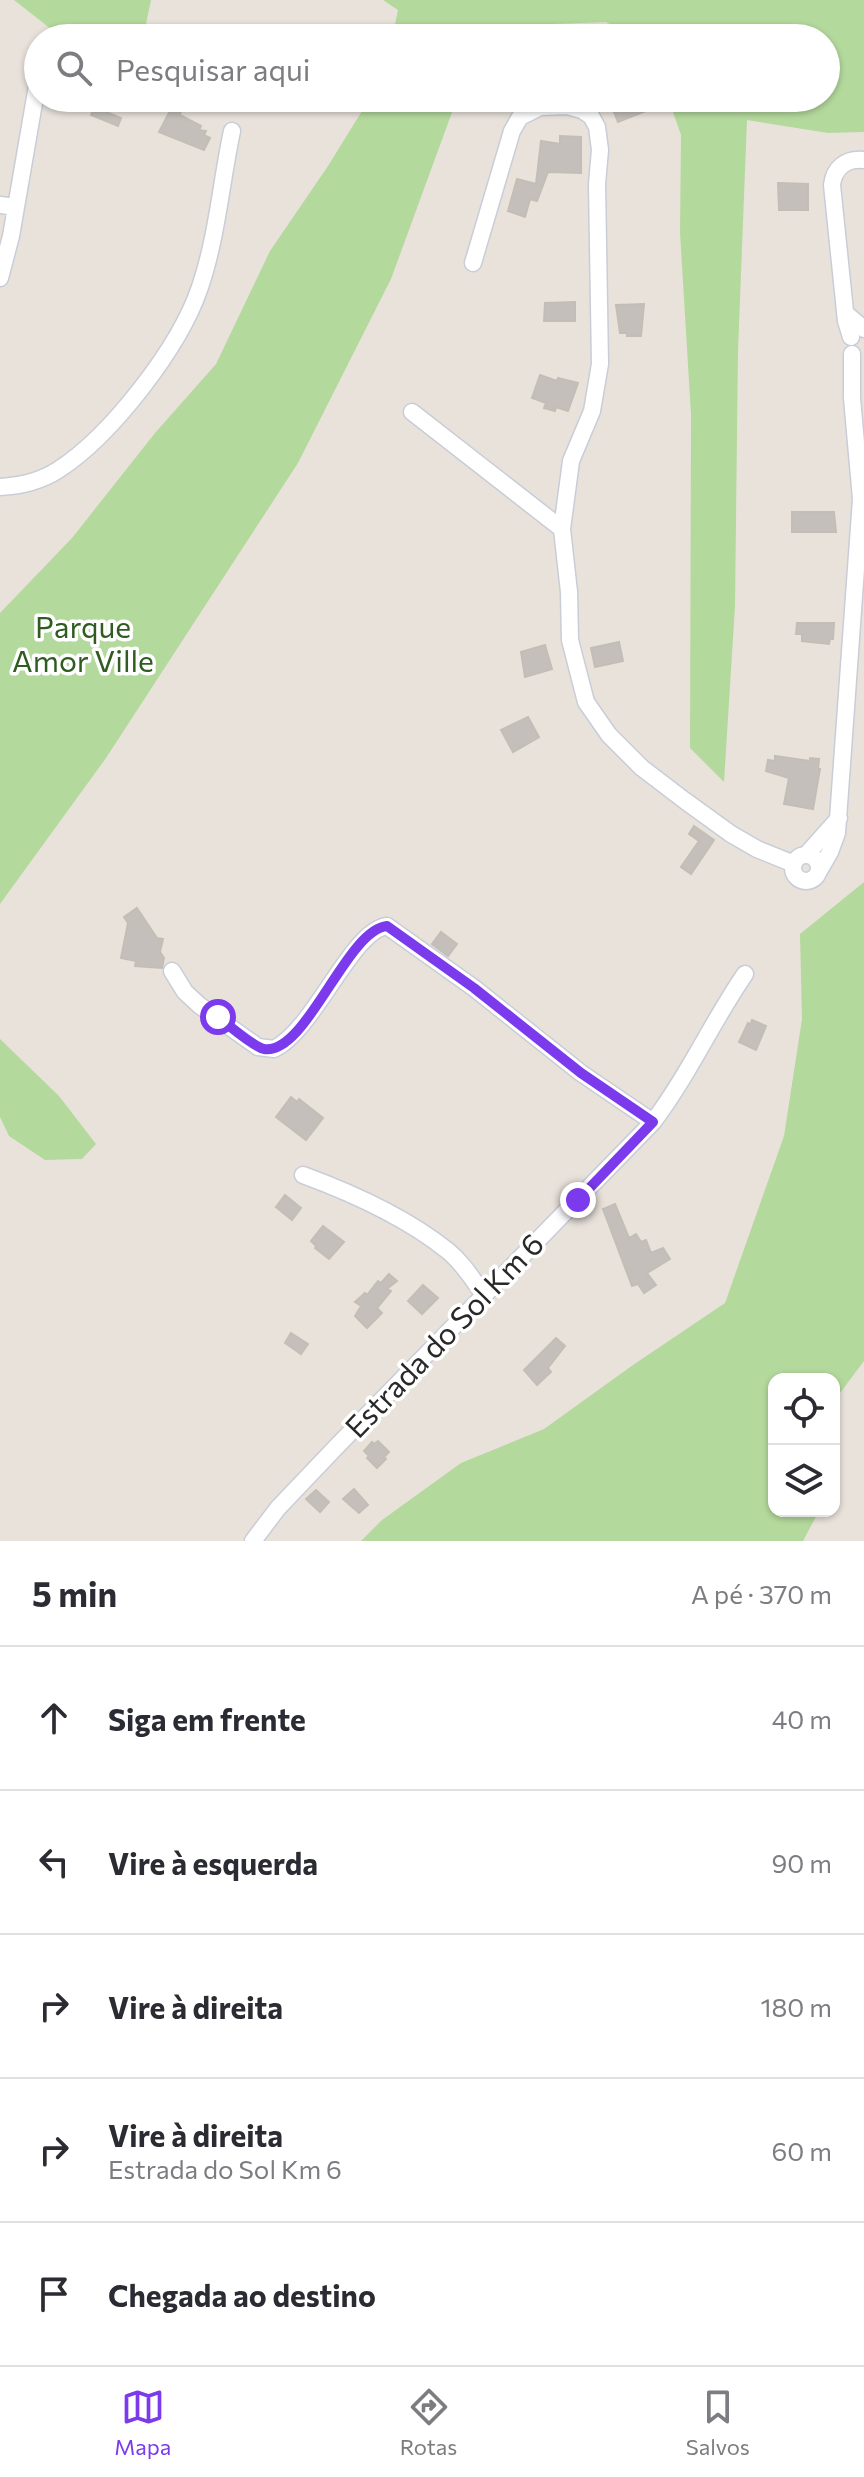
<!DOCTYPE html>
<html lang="pt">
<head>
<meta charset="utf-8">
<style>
  :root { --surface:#fff; --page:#f7f7f7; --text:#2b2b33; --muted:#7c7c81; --line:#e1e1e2; --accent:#7c3aed }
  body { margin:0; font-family:Commissioner,sans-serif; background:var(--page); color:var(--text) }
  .controls { position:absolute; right:24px; bottom:24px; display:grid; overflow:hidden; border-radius:16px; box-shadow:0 2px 6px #0004 }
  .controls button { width:72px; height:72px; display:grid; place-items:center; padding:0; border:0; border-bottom:2px solid var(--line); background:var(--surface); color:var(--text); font:40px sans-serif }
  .stop { position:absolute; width:24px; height:24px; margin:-18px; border:6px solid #7c3aed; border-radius:50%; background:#fff }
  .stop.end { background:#7c3aed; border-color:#fff; box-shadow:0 2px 8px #0008 }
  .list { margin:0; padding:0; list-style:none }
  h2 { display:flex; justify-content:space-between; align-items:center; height:104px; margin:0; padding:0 32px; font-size:34px }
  h2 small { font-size:26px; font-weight:400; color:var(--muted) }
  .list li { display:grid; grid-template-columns:52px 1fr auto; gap:24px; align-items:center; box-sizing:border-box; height:144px; padding:0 32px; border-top:2px solid var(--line) }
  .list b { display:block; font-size:30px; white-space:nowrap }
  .list p { margin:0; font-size:26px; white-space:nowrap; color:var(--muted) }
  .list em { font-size:26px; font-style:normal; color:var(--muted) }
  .icon { flex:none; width:44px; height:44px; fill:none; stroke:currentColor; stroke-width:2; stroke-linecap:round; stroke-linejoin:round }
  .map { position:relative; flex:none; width:864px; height:1541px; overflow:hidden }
  .search { position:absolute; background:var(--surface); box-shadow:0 2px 6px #0004; left:24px; right:24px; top:24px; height:88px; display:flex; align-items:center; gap:20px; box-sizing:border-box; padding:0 28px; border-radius:44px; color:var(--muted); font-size:30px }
  .sheet { height:824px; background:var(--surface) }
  nav { display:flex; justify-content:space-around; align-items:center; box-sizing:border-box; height:112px; border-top:2px solid var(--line); background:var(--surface); font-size:22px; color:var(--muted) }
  nav a { display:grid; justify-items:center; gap:4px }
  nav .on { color:var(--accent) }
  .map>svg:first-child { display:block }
  .green { fill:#b4d99d }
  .building { fill:#c4bfba; stroke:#c3beb5; stroke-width:2 }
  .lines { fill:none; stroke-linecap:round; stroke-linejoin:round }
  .minor-casing { stroke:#c9cdd8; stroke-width:19 }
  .minor { stroke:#fff; stroke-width:16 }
  .route { stroke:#7c3aed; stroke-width:10 }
  .labels { text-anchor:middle; stroke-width:7; stroke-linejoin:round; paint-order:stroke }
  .park-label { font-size:30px; fill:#305b21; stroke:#fff }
  .street-label { font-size:30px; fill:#282828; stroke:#fff }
</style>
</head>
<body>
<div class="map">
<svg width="864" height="1541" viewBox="0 0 864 1541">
  <rect width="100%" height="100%" fill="#e9e2db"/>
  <path class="green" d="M14 0H151L143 38H54L51 29Z
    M383 0H864V132L828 133 747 120 738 351 735 606 724 782 690 748 691 414 680 233 681 135 668 98H826V38H636L606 22 553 24 509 38H392L398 10Z
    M370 98H460L454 107 391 279 298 463 106 758 0 904V613L72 538 155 433 216 364 270 251 328 166Z
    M864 882V1361L834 1401V1379H774V1511H819L803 1541H361L382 1520 461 1463 544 1429 633 1365 725 1303 784 1136 802 1019 800 934Z
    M0 1039 59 1096 96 1144 82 1159 45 1160 9 1136 0 1117Z"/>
  <path class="building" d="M262 98H294L291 109 262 100Z
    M623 98H653L656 107 618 122 614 112 617 111 616 107 626 103Z
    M94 107 121 118 118 126 91 115Z
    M172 107 181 110 180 115 201 126 199 130 206 131 204 135 210 138 204 150 159 132Z
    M560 136 581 137V173L548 172 537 201 530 199 525 217 508 211 517 179 536 184 541 141 560 144Z
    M778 183 808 184V210H779Z
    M575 302V321H544L545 303Z
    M644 304 641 336H627V333H620L616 305Z
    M540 375 557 381 558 378 578 383 568 411 556 407 555 411 544 408 546 403 532 398Z
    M792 512H834L836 532H792Z
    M797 623H834L833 639H830L829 644 802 641V634H796Z
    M619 642 623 661 595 667 591 648Z
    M545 645 552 669 525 677 521 652Z
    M528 717 539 737 513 752 501 730Z
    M775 756 810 761V758L819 759 818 769H820L813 809 784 804 789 778 766 771 768 760 775 761Z
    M694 826 714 840 691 874 681 867 699 841 689 834Z
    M137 908 157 938 163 939 160 952 164 958 162 968 135 966 136 961 121 958 128 923 124 917Z
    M441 932 457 944 448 956 432 944Z
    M752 1020 766 1026 756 1050 739 1042 748 1023 750 1025Z
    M291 1097 297 1102 299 1099 323 1118 306 1140 276 1117Z
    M285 1195 301 1208 292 1220 276 1207Z
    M615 1204 629 1238 636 1234 641 1242 646 1240 651 1253 663 1248 670 1259 647 1273 656 1285 644 1293 638 1284 632 1286 603 1209Z
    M323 1226 344 1242 329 1259 315 1248 316 1246 311 1241Z
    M389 1274 397 1281 387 1289 391 1291 377 1308 382 1313 367 1328 355 1316 361 1306 355 1302 365 1293 367 1295 378 1281 381 1283Z
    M423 1285 438 1298 422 1314 408 1301Z
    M291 1333 308 1344 301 1354 285 1343Z
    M556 1338 565 1346 548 1368 551 1372 537 1385 524 1370Z
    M378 1441 389 1452 384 1457 386 1459 377 1468 367 1458 369 1456 364 1451 372 1442 374 1444Z
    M354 1489 368 1505 359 1513 343 1499Z
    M316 1490 329 1502 320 1512 306 1499Z"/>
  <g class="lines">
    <defs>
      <path id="minor" d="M0 205 16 207
        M473 263 512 131 520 117 540 107 567 106 582 110 591 116 597 127 600 150 597 184 600 364 592 411 571 461 562 529 569 592 570 640 586 702 609 735 642 768 684 800 731 834 757 849 794 864
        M0 278 11 236 38 80
        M845 313 864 329
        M851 337 846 321 832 185C834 168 846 158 864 160
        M412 412 562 529
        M0 487C20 486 41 481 58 470 111 436 180 347 200 287 217 237 221 183 232 131
        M806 855 839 818
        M793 868a13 13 0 1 1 26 0a13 13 0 1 1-26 0Z
        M819 871 830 852 837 833 861 499 852 398V354
        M172 971 185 992 199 1005 258 1047 274 1049C314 1030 352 930 387 926L474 988 581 1073 653 1122
        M303 1175C352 1193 407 1218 448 1251 463 1263 473 1280 484 1295
        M253 1541 278 1508 339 1444 653 1122C688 1076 712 1022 745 974"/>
    </defs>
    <use href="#minor" class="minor-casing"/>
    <use href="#minor" class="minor"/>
  </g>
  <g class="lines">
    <path class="route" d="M218 1017C229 1025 252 1046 264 1049 306 1056 346 930 387 926L474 988 581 1073 653 1122 578 1200"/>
  </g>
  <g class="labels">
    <g class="park-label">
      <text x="83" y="638">Parque<tspan x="83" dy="34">Amor Ville</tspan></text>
    </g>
    <g class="street-label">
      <text transform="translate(445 1336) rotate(-46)" y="10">Estrada do Sol Km 6</text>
    </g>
  </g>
</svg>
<div class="controls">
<button><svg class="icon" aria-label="locate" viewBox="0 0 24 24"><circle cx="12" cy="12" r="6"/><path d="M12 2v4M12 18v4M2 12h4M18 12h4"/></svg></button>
<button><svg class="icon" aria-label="layers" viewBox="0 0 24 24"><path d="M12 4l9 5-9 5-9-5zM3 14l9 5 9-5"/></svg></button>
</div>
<div class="stop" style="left:218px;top:1017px"></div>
<div class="stop end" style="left:578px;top:1200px"></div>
<div class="search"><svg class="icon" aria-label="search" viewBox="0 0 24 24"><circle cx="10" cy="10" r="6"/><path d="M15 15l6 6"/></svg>Pesquisar aqui</div>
</div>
<section class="sheet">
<h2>5 min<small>A pé · 370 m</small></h2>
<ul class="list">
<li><svg class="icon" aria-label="ahead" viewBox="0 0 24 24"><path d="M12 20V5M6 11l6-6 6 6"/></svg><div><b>Siga em frente</b></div><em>40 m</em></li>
<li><svg class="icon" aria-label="left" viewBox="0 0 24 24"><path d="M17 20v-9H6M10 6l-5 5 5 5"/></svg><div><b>Vire à esquerda</b></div><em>90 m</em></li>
<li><svg class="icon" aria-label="right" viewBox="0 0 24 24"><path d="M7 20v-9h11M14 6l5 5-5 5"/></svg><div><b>Vire à direita</b></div><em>180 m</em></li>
<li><svg class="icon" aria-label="right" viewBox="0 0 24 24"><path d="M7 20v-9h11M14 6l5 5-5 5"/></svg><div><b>Vire à direita</b><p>Estrada do Sol Km 6</p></div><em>60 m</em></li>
<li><svg class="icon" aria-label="arrive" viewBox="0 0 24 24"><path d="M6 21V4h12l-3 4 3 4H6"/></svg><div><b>Chegada ao destino</b></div></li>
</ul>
</section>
<nav>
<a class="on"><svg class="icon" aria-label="map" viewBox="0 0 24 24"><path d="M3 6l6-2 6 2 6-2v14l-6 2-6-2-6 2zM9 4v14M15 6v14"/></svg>Mapa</a>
<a><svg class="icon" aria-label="directions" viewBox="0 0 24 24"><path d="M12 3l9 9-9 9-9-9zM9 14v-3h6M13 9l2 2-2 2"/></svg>Rotas</a>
<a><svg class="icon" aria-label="saved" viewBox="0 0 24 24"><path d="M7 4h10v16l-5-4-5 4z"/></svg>Salvos</a>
</nav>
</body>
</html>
